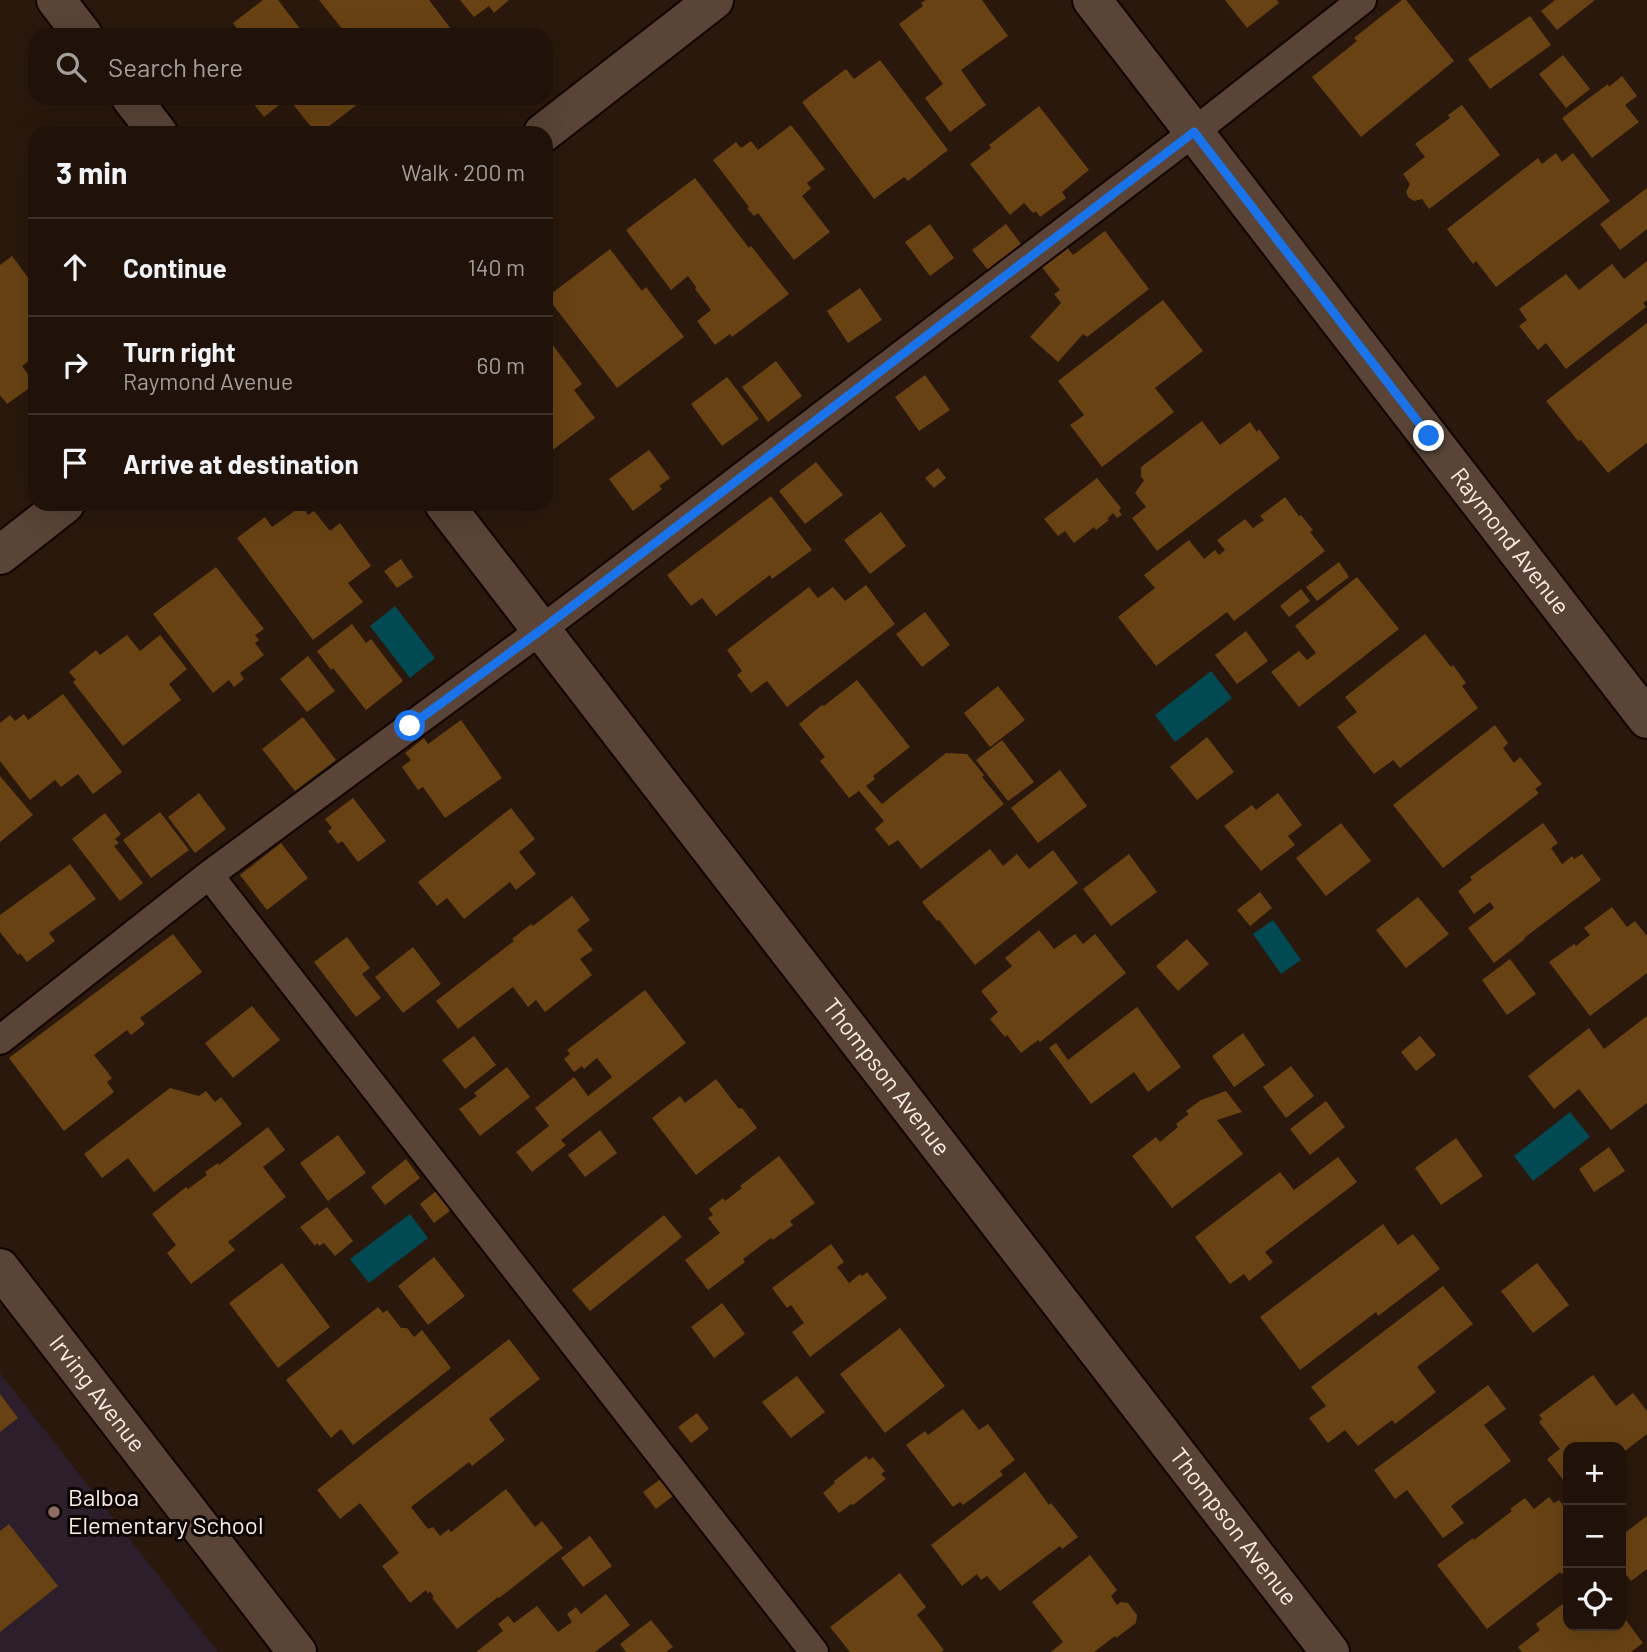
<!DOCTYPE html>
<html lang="en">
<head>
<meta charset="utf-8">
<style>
  :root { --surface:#201209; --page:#2d2017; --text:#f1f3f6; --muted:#a29e9c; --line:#3d322a }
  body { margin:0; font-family:Barlow,sans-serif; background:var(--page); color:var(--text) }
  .controls { position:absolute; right:21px; bottom:21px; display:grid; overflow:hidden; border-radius:14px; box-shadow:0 7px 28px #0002 }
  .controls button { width:63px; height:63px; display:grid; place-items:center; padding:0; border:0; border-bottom:2px solid var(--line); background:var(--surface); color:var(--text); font:35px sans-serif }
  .stop { position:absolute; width:21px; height:21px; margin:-16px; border:5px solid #1a73e8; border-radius:50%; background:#fff }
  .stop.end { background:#1a73e8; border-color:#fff; box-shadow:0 2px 7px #0008 }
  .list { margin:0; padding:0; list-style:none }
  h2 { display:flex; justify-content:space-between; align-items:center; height:91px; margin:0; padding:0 28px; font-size:30px }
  h2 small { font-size:23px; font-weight:400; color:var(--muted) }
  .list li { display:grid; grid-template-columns:46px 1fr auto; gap:21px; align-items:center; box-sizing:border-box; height:98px; padding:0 28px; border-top:2px solid var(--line) }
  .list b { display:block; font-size:26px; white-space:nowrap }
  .list p { margin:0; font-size:23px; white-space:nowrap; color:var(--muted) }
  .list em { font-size:23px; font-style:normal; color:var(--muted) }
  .icon { flex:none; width:38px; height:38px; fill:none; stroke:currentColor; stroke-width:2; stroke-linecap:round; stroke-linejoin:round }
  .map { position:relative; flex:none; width:1647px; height:1652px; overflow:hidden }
  .search { position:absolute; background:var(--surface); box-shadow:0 7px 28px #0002; left:28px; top:28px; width:525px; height:77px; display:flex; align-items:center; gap:18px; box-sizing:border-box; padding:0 24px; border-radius:21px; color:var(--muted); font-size:26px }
  .panel { position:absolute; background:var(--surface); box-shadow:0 7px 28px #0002; left:28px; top:126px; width:525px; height:385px; border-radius:21px }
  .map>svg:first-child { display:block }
  .education { fill:#2c1e2a }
  .water { fill:#014953 }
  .building { fill:#684213 }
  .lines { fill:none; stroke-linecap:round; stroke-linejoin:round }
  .service-casing { stroke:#120300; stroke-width:32 }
  .minor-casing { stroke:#120300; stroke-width:42 }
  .service { stroke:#594437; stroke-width:28 }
  .minor { stroke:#594437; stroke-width:38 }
  .route { stroke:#1a73e8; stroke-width:9 }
  .education-dot { fill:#8d6e63; stroke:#0d0503; stroke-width:2.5 }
  .labels { text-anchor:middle; stroke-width:6; stroke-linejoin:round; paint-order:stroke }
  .street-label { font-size:24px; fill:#fceee6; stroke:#0d0503 }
  .poi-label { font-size:24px; fill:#fceee6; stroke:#0d0503; text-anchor:start }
</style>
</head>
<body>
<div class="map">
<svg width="1647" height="1652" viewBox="0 0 1647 1652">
  <rect width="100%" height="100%" fill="#2a180c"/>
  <path class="education" d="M0 1373 218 1652H0Z"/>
  <path class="water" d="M395 606 435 658 410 678 370 626Z
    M1211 671 1232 698 1175 742 1155 715Z
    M1273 920 1301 960 1281 974 1253 934Z
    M1570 1112 1590 1137 1533 1181 1514 1156Z
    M410 1214 428 1238 369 1283 350 1259Z"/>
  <path class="building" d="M263 0H278L305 35H242L233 23Z
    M319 0H429L451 29 444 35H347Z
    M460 0H509L494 13 489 6 474 17Z
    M926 0H982L1008 36 961 70 986 105 950 132 925 98 943 84 899 24 923 6 921 3Z
    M1225 0H1277L1279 3 1247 28Z
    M1402 0H1406L1454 61 1361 137 1312 77 1357 41 1354 38Z
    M1555 0H1595L1557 30 1541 11Z
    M1530 16 1551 45 1490 89 1468 59Z
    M1563 55 1590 89 1566 108 1539 74Z
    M880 60 948 150 908 181 904 177 874 199 802 102 846 69 854 79Z
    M1622 76 1637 96 1625 105 1639 122 1592 158 1562 118 1608 84 1609 87Z
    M249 98H288L264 117Z
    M288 98H354L358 104 320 133H316Z
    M1462 105 1500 155 1429 209 1422 199 1414 201 1408 197 1406 192 1410 184 1403 174 1425 157 1415 144 1450 118 1448 115Z
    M1039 106 1089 170 1062 192 1066 198 1040 217 1036 211 1033 213 1024 203 1010 215 970 164 991 148 989 145Z
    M791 125 825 169 807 183 811 188 802 196 830 232 794 260 758 213 754 216 747 208 749 207 713 160 736 142 741 148 751 141 758 150Z
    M1556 153 1562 162 1573 153 1610 201 1496 287 1476 261 1473 264 1447 229 1538 158 1542 164Z
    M695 178 749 248 751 246 789 294 732 337 730 334 715 345 697 321 711 310 695 289 696 287 688 276 671 290 626 230Z
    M1647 188V229L1620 250 1600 224Z
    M930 224 954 258 930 276 905 242Z
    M1006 224 1021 244 988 270 972 250Z
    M1105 231 1149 289 1087 337 1083 334 1058 362 1030 337 1061 303 1054 294 1060 290 1041 266 1066 246 1073 255Z
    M610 249 642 291 646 287 684 337 617 388 547 297Z
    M12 256 35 287V356L22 366 35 384 7 404 0 395V265Z
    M1647 261V300L1643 303 1646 307 1566 369 1546 343 1538 350 1519 326 1527 320 1519 309 1566 274 1579 290 1612 264 1624 279Z
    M860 288 882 320 848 343 827 311Z
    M1163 300 1203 351 1155 388 1174 412 1102 467 1070 425 1084 415 1058 381Z
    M1647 323V443L1608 473 1581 440 1578 441 1546 401Z
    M546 336 582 384 574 390 595 418 546 455Z
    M776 361 802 396 768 422 742 387Z
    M925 375 950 410 919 431 895 397Z
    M727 377 759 419 722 446 691 404Z
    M1202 421 1220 445 1250 422 1257 432 1259 429 1280 458 1157 551 1132 518 1146 507 1135 493 1144 480 1141 477V467Z
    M649 450 670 478 659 486 662 489 633 511 609 479Z
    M816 462 843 495 805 524 779 491Z
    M938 468 946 478 934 488 925 478Z
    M1097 478 1121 508 1119 511 1122 515 1117 518 1113 513 1107 519 1109 520 1096 530 1094 527 1074 543 1065 531 1058 536 1044 519Z
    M771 496 812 550 772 579 770 575 716 616 702 598 691 606 667 575Z
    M1285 497 1299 516 1301 515 1313 530 1310 532 1325 551 1234 621 1227 612 1156 666 1118 617 1155 588 1144 575 1189 540 1204 559 1215 550 1219 555 1225 550 1217 540 1245 519 1253 528 1264 520 1260 516Z
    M302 506 308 515 314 511 330 531 340 523 371 566 348 583 363 602 313 640 237 538 265 517 272 527Z
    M881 512 906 546 870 574 844 540Z
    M401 559 413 577 397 588 384 571Z
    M1339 562 1349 577 1317 601 1306 587Z
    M216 567 264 629 255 635 259 640 255 643 264 655 240 673 244 679 234 687 229 680 213 693 153 614Z
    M1357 577 1399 629 1299 707 1271 672 1299 651 1307 660 1316 653 1295 626Z
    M866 585 895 624 787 707 767 681 751 693 737 675 742 671 727 650 809 587 818 598 833 587 845 601Z
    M1301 589 1310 601 1289 617 1280 606Z
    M925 612 950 645 922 667 896 634Z
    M352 624 366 643 371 639 403 681 366 710 333 668 331 670 317 651Z
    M1246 631 1268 661 1237 684 1215 655Z
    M1425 634 1451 667 1453 665 1466 683 1462 686 1478 708 1400 768 1393 760 1374 774 1337 727 1357 712 1345 697Z
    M127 635 140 651 160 635 187 669 169 684 181 700 123 746 73 682 76 680 69 672 96 650 100 655Z
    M308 656 335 691 307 712 280 679Z
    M857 680 910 747 873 776 875 779 866 786 882 804 946 753 967 754 984 775 982 777 1004 804 921 869 898 840 889 846 875 829 884 821 859 791 849 798 820 761 825 757 799 724 822 705 824 706Z
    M998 686 1025 720 990 747 964 713Z
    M63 694 122 772 93 794 78 774 61 787 55 780 30 800 0 761V723L10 715 15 721 24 714 28 720Z
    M303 717 336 760 295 791 262 749Z
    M461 720 502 778 445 818 423 787 418 790 402 767 411 760 405 753 424 738 428 744Z
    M1495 725 1508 743 1503 748 1514 763 1520 757 1542 784 1535 789 1539 793 1443 868 1393 805Z
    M1207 737 1234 772 1197 800 1170 767Z
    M1002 740 1034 782 1008 801 976 760Z
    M1060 770 1087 806 1038 843 1011 808Z
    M0 776 33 815 0 842Z
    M199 793 226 829 195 853 168 817Z
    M1278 793 1302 825 1288 836 1295 845 1261 871 1224 826 1252 805 1256 810Z
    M353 798 386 841 358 862 342 841 338 844 328 831 332 828 325 819Z
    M511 808 535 839 519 852 536 874 516 890 510 882 464 919 447 898 437 906 418 882Z
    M160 812 189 850 151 878 123 840Z
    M105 813 121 834 115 839 119 843 114 846 143 883 120 901 72 839Z
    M1341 823 1371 861 1326 896 1296 858Z
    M1543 823 1558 843 1551 848 1562 864 1572 856 1574 859 1582 854 1601 880 1524 938 1525 939 1494 963 1468 928 1494 908 1490 902 1474 914 1458 891 1472 880 1470 877Z
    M281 843 308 878 267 910 240 875Z
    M990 849 1003 866 1017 854 1029 869 1053 850 1078 883 975 965 939 920 937 921 922 902Z
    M1129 854 1157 892 1111 926 1083 889Z
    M70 864 96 899 49 933 55 941 27 962 20 953 18 955 0 932V915Z
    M1260 892 1272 908 1250 926 1237 910Z
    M572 896 590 920 577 930 593 950 580 959 592 975 545 1012 536 1000 528 1007 513 987 458 1029 436 1001 514 941 512 939 531 924 533 926Z
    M1418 897 1449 934 1406 968 1376 930Z
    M1612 907 1627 927 1635 921 1647 936V973L1590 1016 1549 962 1574 944 1576 946 1590 935 1584 928Z
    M1039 930 1054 949 1075 934 1083 944 1095 934 1126 973 1040 1042 1038 1040 1021 1053 1007 1035 1005 1037 990 1019 998 1012 981 991 1012 966 1005 958Z
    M173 934 202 972 140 1018 145 1024 131 1035 127 1030 94 1055 112 1078 107 1082 114 1092 64 1131 9 1058Z
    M347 937 370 968 362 974 381 998 356 1017 314 962Z
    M1187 939 1209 964 1178 991 1156 966Z
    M413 947 441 984 403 1013 375 977Z
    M1510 959 1536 994 1507 1015 1482 980Z
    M645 990 686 1043 561 1140 566 1145 532 1172 516 1152 549 1126 535 1108 574 1077 588 1096 612 1077 597 1058 584 1069 582 1066 574 1072 564 1059 570 1054 567 1050Z
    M252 1006 280 1040 233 1078 205 1043Z
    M1137 1007 1181 1067 1148 1092 1134 1072 1091 1104 1049 1048 1056 1043 1068 1060Z
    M1647 1016V1103L1611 1130 1579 1089 1554 1109 1528 1076 1589 1028 1604 1049Z
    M1243 1033 1265 1065 1234 1087 1212 1056Z
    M474 1036 496 1065 465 1089 442 1060Z
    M1420 1036 1436 1055 1416 1071 1401 1052Z
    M1291 1066 1314 1096 1286 1118 1263 1087Z
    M507 1067 530 1097 480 1136 459 1109 477 1096 474 1093Z
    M716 1079 739 1109 742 1108 757 1128 696 1175 652 1118 680 1096 685 1103Z
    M170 1088 199 1096 206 1091 215 1102 221 1097 242 1124 154 1192 128 1158 102 1178 84 1154Z
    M1226 1091 1242 1112 1217 1120 1243 1154 1172 1208 1132 1156 1156 1137 1160 1142 1178 1127 1176 1124 1189 1114 1186 1111 1201 1100Z
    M1326 1101 1345 1127 1310 1155 1290 1129Z
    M268 1127 285 1150 263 1167 286 1197 228 1242 235 1250 191 1284 167 1253 176 1245 152 1214 186 1187 188 1189 207 1175 205 1172 218 1163 219 1165Z
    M600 1130 617 1153 585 1177 568 1155Z
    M338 1135 366 1173 328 1201 300 1163Z
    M1456 1138 1483 1176 1441 1205 1415 1168Z
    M1609 1147 1625 1171 1594 1192 1579 1169Z
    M779 1156 815 1203 790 1221 793 1225 773 1240 771 1238 743 1259 745 1262 708 1290 685 1260 720 1233 708 1218 713 1215 709 1209 723 1198 725 1201 742 1188 740 1186Z
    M1338 1157 1357 1182 1265 1252 1273 1262 1249 1281 1244 1274 1230 1284 1195 1237 1280 1172 1294 1190Z
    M406 1159 420 1178 385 1205 371 1187Z
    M436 1191 451 1210 434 1223 420 1204Z
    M327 1207 353 1241 335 1256 324 1243 319 1246 317 1243 315 1246 300 1227Z
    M664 1215 682 1237 590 1311 572 1290Z
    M1383 1224 1398 1245 1413 1234 1440 1269 1378 1316 1376 1312 1300 1370 1260 1317Z
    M831 1244 844 1262 837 1267 849 1283 860 1274 862 1276 867 1272 887 1298 810 1357 792 1332 804 1323 791 1305 787 1308 772 1288Z
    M434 1257 465 1296 428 1325 398 1286Z
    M282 1263 330 1327 278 1368 229 1303Z
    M1537 1263 1569 1305 1533 1333 1501 1291Z
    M1443 1286 1473 1324 1417 1367 1436 1392 1395 1424 1392 1420 1358 1446 1345 1430 1328 1443 1309 1418 1326 1406 1311 1387Z
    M722 1303 745 1334 714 1358 691 1327Z
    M378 1307 383 1313 387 1310 401 1328H407L414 1337 422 1330 451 1368 353 1445 341 1429 331 1438 286 1380Z
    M900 1328 945 1386 885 1433 840 1374Z
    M509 1339 540 1379 489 1419 505 1440 472 1466 469 1462 411 1507 428 1529 433 1527 440 1536 449 1529 451 1532 506 1489 535 1527 542 1521 563 1548 499 1598 498 1597 457 1629 432 1598 434 1597 430 1591 428 1594 426 1590 410 1603 382 1566 399 1553 360 1503 340 1519 317 1490Z
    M1593 1375 1616 1406 1633 1393 1647 1411V1434L1621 1454V1447H1568V1486L1547 1459 1560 1449 1539 1422 1542 1419 1539 1415Z
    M797 1376 825 1412 791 1438 762 1402Z
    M1488 1385 1506 1409 1484 1425 1511 1461 1451 1506 1464 1523 1443 1538 1407 1490 1395 1499 1374 1470Z
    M0 1394 18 1418 0 1432Z
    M963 1409 979 1430 988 1424 1015 1460 1000 1471 1003 1475 963 1505 960 1502 953 1507 906 1445 925 1431 928 1435Z
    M697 1413 709 1429 691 1443 678 1427Z
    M866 1456 869 1460 873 1457 885 1471 881 1474 886 1479 853 1505 851 1504 839 1513 823 1493 835 1483 834 1481Z
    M1025 1472 1049 1505 1051 1503 1078 1537 1062 1549 1060 1546 1000 1591 987 1576 981 1580 977 1574 962 1586 931 1545Z
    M662 1478 674 1495 656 1509 643 1492Z
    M1549 1497 1554 1503 1559 1500 1568 1512V1569L1562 1574 1560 1572 1487 1629 1437 1565 1473 1538 1474 1540 1512 1511 1510 1509 1525 1498 1534 1509Z
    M1647 1516V1569L1631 1581 1621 1568V1536Z
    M9 1524 58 1586 0 1632V1531Z
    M590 1536 612 1566 583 1587 561 1558Z
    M1090 1555 1117 1590 1111 1596 1117 1605 1121 1602 1128 1603 1137 1615 1136 1623 1116 1638 1115 1636 1094 1652H1051L1063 1642 1032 1602Z
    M900 1573 926 1607 917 1615 944 1650 941 1652H850L830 1627Z
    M606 1594 630 1625 595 1652H476L503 1631 498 1624 508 1616 514 1623 537 1606 558 1632 572 1622 567 1614 576 1607 581 1614Z
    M1564 1603 1566 1605 1568 1603V1626H1621V1616L1622 1615 1643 1643 1631 1652H1522L1518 1647 1540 1630 1536 1624Z
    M651 1620 673 1647 666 1652H626L620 1644Z"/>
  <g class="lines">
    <defs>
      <path id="service" d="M209 875 814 1652
        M0 1040 209 875 541 630 1194 132 1362 0"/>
      <g id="minor">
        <path d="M56 0 83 35"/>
        <path id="s1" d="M1092 0 1647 719"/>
        <path d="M131 98 158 133"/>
        <path d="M543 133 714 0"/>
        <path id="s2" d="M444 504 1330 1652"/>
        <path d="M0 555 65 504"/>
        <path id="s3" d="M0 1268 297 1652"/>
      </g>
    </defs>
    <use href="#service" class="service-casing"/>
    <use href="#minor" class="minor-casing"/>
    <use href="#service" class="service"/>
    <use href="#minor" class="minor"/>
  </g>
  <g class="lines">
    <path class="route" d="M410 726 541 630 1194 132 1429 436"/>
  </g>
  <circle class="education-dot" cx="54" cy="1512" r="7"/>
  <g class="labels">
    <g class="street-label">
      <text dy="8" stroke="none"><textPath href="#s1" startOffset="684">Raymond Avenue</textPath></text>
      <text dy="8" stroke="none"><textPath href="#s2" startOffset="724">Thompson Avenue</textPath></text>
      <text dy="8" stroke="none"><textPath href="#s3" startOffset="159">Irving Avenue</textPath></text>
      <text dy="8" stroke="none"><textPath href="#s2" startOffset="1292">Thompson Avenue</textPath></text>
    </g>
    <g class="poi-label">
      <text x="68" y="1506">Balboa<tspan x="68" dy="28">Elementary School</tspan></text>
    </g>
  </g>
</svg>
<div class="controls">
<button>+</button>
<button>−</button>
<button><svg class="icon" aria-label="locate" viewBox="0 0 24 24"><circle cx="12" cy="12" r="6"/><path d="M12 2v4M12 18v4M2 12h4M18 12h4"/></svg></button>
</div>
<div class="stop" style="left:410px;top:726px"></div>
<div class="stop end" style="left:1429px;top:436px"></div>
<div class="search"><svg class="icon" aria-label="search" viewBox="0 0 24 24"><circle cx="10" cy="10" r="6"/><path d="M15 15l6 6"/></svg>Search here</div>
<section class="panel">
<h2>3 min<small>Walk · 200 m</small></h2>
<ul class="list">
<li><svg class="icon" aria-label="ahead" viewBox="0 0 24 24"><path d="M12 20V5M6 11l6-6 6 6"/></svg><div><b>Continue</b></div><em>140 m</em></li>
<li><svg class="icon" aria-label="right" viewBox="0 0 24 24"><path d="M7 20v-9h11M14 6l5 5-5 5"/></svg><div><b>Turn right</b><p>Raymond Avenue</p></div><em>60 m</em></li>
<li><svg class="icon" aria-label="arrive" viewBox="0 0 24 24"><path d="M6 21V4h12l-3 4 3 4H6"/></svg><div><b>Arrive at destination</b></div></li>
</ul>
</section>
</div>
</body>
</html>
